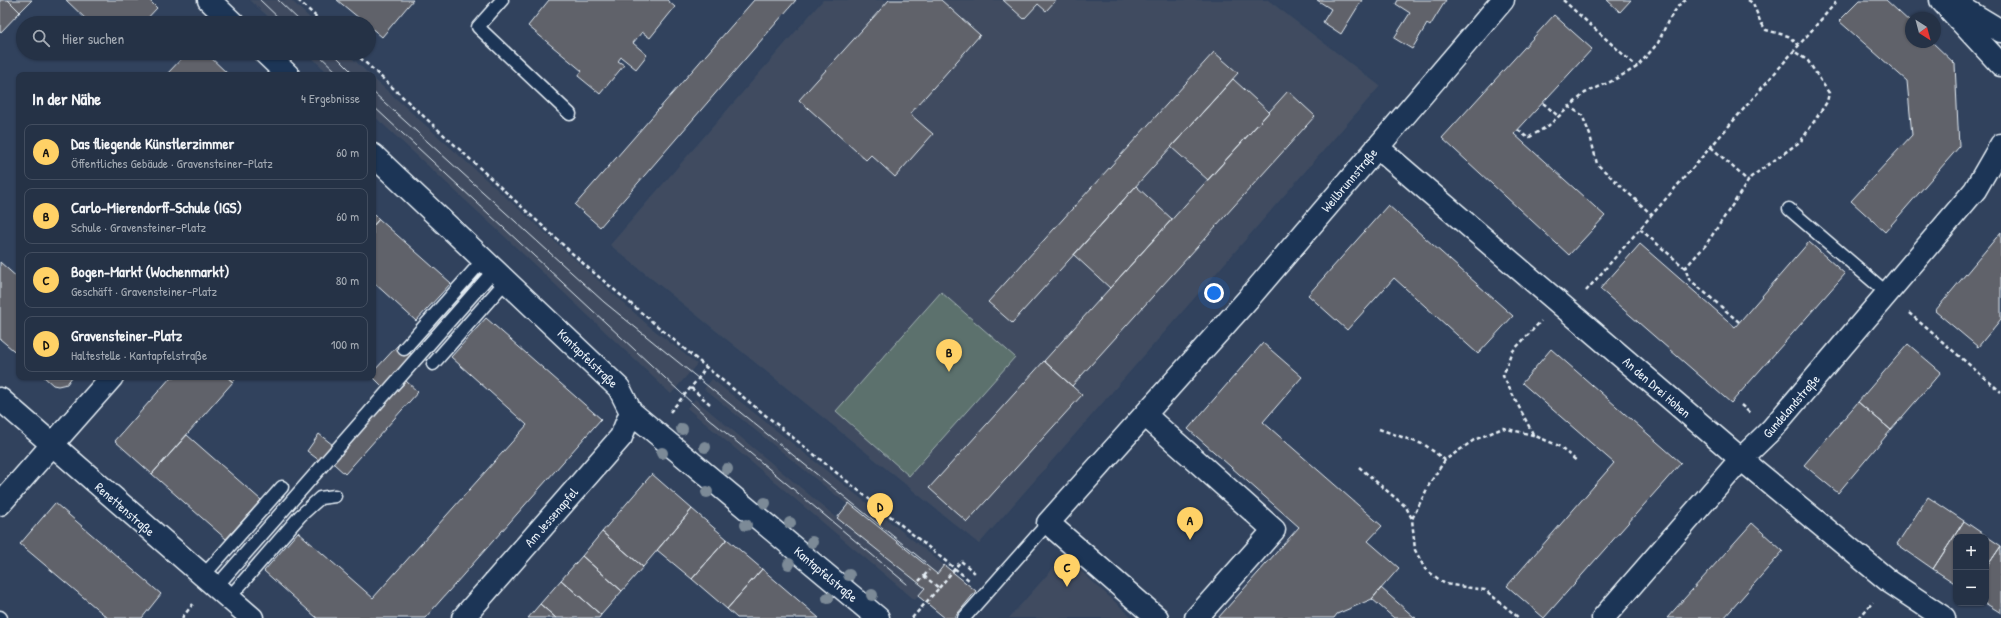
<!DOCTYPE html>
<html lang="de">
<head>
<meta charset="utf-8">
<style>
  :root { --surface:#253246; --page:#2d3a4d; --text:#f1f3f6; --muted:#a3aab3; --line:#424d5f; --accent:#ffd166 }
  body { margin:0; font-family:"Patrick Hand",sans-serif; background:var(--page); color:var(--text) }
  .controls { position:absolute; right:12px; bottom:12px; display:grid; overflow:hidden; border-radius:8px; box-shadow:0 1px 3px #0004 }
  .controls button { width:36px; height:36px; display:grid; place-items:center; padding:0; border:0; border-bottom:1px solid var(--line); background:var(--surface); color:var(--text); font:20px sans-serif }
  .compass { position:absolute; left:1905px; top:12px; width:36px; height:36px; border-radius:50%; background:var(--surface); box-shadow:0 1px 3px #0004; rotate:144deg }
  .you { position:absolute; left:1214px; top:293px; width:14px; height:14px; margin:-10px; border:3px solid #fff; border-radius:50%; background:#1a73e8; box-shadow:0 0 0 6px #1a73e833 }
  .badge { display:grid; place-items:center; width:26px; height:26px; border-radius:50%; background:var(--accent); color:#111; font-size:13px; font-weight:700 }
  .pin { position:absolute; translate:-50% -33px; filter:drop-shadow(0 1px 2px #0008) }
  .pin::after { content:''; position:absolute; top:21px; width:14px; height:12px; background:inherit; clip-path:polygon(0 0,100% 0,50% 100%) }
  .list { margin:0; padding:0; list-style:none }
  h2 { display:flex; justify-content:space-between; align-items:center; height:52px; margin:0; padding:0 16px; font-size:17px }
  h2 small { font-size:13px; font-weight:400; color:var(--muted) }
  .list li { display:grid; grid-template-columns:26px 1fr auto; gap:12px; align-items:center; box-sizing:border-box; height:56px; margin:0 8px 8px; padding:0 8px; border:1px solid var(--line); border-radius:8px }
  .list b { display:block; font-size:15px; white-space:nowrap }
  .list p { margin:0; font-size:13px; white-space:nowrap; color:var(--muted) }
  .list em { font-size:13px; font-style:normal; color:var(--muted) }
  .icon { flex:none; width:22px; height:22px; fill:none; stroke:currentColor; stroke-width:2; stroke-linecap:round; stroke-linejoin:round }
  .map { position:relative; flex:none; width:2001px; height:618px; overflow:hidden }
  .search { position:absolute; background:var(--surface); box-shadow:0 1px 3px #0004; left:16px; top:16px; width:360px; height:44px; display:flex; align-items:center; gap:10px; box-sizing:border-box; padding:0 14px; border-radius:22px; color:var(--muted); font-size:15px }
  .panel { position:absolute; background:var(--surface); box-shadow:0 1px 3px #0004; left:16px; top:72px; width:360px; height:308px; border-radius:8px }
  .map>svg:first-child { display:block }
  .built { fill:#3f4c61 }
  .green { fill:#5b716d; stroke:#a2b1b2 }
  .building { fill:#61626b; stroke:#e8f1f8 }
  .lines { fill:none; stroke-linecap:round; stroke-linejoin:round }
  .lane-casing { stroke:#e8f1f8; stroke-width:15 }
  .street-casing { stroke:#e8f1f8; stroke-width:25 }
  .path { stroke:#e8f1f8; stroke-width:2.5; stroke-dasharray:4 3; stroke-linecap:butt }
  .lane { stroke:#1d3557; stroke-width:12 }
  .street { stroke:#1d3557; stroke-width:22 }
  .tram { stroke:#e8f1f8; stroke-width:1 }
  .tree { fill:#7b8a97 }
  .labels { text-anchor:middle; stroke-width:3; stroke-linejoin:round; paint-order:stroke }
  .street-label { font-size:13px; fill:#e8f1f8; stroke:#1d3557 }
</style>
</head>
<body>
<div class="map">
<svg width="2001" height="618" viewBox="0 0 2001 618">
  <rect width="100%" height="100%" fill="#31425d"/>
  <filter id="ink" filterUnits="userSpaceOnUse"><feTurbulence type="fractalNoise" baseFrequency=".025" numOctaves="2"/><feDisplacementMap in="SourceGraphic" scale="8" xChannelSelector="R" yChannelSelector="G"/><feConvolveMatrix kernelMatrix="1 2 1 2 8 2 1 2 1" color-interpolation-filters="sRGB"/></filter>
  <g filter="url(#ink)">
    <path class="built" d="M250 0H291L315 23H275Z
      M823 0H1268L1380 86 979 544 610 245Z
      M307 53H347L370 75H330Z
      M373 78 649 326 697 364 671 394 504 236 373 115Z
      M712 379 944 565 937 574 849 503 848 505 704 389Z
      M695 399 837 518 925 588 915 600 687 408Z
      M1064 556 1133 618H1009Z"/>
    <path class="green" d="M941 292 1015 357 909 476 836 411Z"/>
    <path class="building" d="M0 0H8L20 12 0 33Z
      M8 0H32L20 12Z
      M66 0H149L157 8 143 23H90Z
      M337 0H413L382 37 369 26V23H365Z
      M549 0H667L675 7 650 38 642 32 633 43 647 55 636 69 621 57 618 61 624 65 600 94 578 76 582 71 528 26Z
      M754 0H796L600 227 575 205Z
      M889 0H941L980 35 910 114 933 134 895 177 871 155 866 160 799 100Z
      M1003 0H1056L1046 11 1038 4 1024 19Z
      M1317 0H1362L1341 34 1323 22 1331 9Z
      M1398 0H1446L1430 26 1427 24 1412 49 1394 38 1410 13 1396 4Z
      M1607 0H1631L1620 12Z
      M1860 0H1886L1911 23V42H1932L1955 64 1959 147 1885 232 1851 201 1912 135 1907 81 1839 21Z
      M1554 15 1592 49 1514 134 1605 216 1569 255 1442 138Z
      M1214 52 1238 73 1012 323 988 302Z
      M187 53H206L229 75H166Z
      M1233 79 1269 112 1208 180 1171 147Z
      M1288 91 1315 116 1072 386 1044 361Z
      M1136 186 1172 219 1110 288 1074 255Z
      M1388 205 1513 316 1478 354 1394 278 1347 330 1308 295Z
      M373 213 379 219 373 226Z
      M379 219 451 283 416 321 373 282V226Z
      M2001 232V319L1978 347 1935 311Z
      M1809 242 1845 274 1731 403 1600 289 1640 244 1735 327Z
      M0 262 19 279V355L0 339Z
      M486 318 601 419 425 618H317L264 571 298 532 373 598 527 425 451 357Z
      M1263 343 1302 377 1263 422 1382 526 1368 541 1399 568 1372 599 1337 614 1334 618H1218L1299 527 1188 429Z
      M399 344 412 355 383 387 373 377V372Z
      M1908 344 1941 372 1891 430 1858 402Z
      M1551 349 1681 463 1544 618 1507 586 1614 463 1522 383Z
      M1044 361 1082 395 967 522 929 488Z
      M44 377H72L67 384 58 386 53 385Z
      M171 377H227L233 382 152 474 115 441Z
      M227 377H237L233 382Z
      M406 381 418 392 345 474 333 463Z
      M1858 402 1891 430 1838 493 1804 465Z
      M319 434 333 445 320 461 307 451Z
      M187 435 261 500 226 539 152 474Z
      M652 474 692 509 643 567 602 532Z
      M1928 497 1964 521 1933 569 1897 544Z
      M55 503 161 594 142 618H108L20 544Z
      M849 503 937 574 944 565 976 591 954 618H945L918 596 925 588 837 518Z
      M692 509 727 539 692 579 657 550Z
      M1964 521 2001 546 1986 568V537H1956V584L1933 569Z
      M1752 523 1783 551 1724 618H1667Z
      M602 532 643 567 622 591 582 556Z
      M727 539 762 569 727 609 692 579Z
      M2001 546V613L1985 603 1986 568Z
      M582 556 622 591 601 615 561 580Z
      M762 569 819 618H737L727 609Z
      M561 580 601 615 599 618H556L540 604Z
      M1381 588 1414 617 1416 618H1394L1372 599Z
      M540 604 556 618H528Z"/>
    <g class="lines">
      <defs>
        <path id="lane" d="M502 0 478 27 570 114
          M1789 209 1888 294
          M404 349 484 259
          M433 364 507 280
          M203 576 282 487
          M216 587 495 269
          M229 598 300 516 320 498 335 496
          M0 617 1 618
          M964 618 1048 523"/>
        <path id="street" d="M209 0 233 23
          M1941 0 2001 65
          M1956 4 2001 31
          M265 53 288 75
          M1377 147 1741 459 1890 582 1944 618
          M373 155 619 388 631 412 878 618
          M0 399 252 618
          M1145 415 1274 530 1196 618
          M0 504 112 377
          M463 618 621 437 631 412
          M1157 618 1048 523 1249 298 1503 0
          M1603 618 1741 459 1771 430 1975 190 2001 145"/>
      </defs>
      <use href="#lane" class="lane-casing"/>
      <use href="#street" class="street-casing"/>
      <path class="path" d="M298 0 323 23
        M1563 0 1637 67
        M1748 0 1753 3 1760 21 1766 30 1788 36 1799 45
        M355 53 586 266 706 367 969 580
        M1543 103 1558 116
        M1568 106 1582 115 1590 135 1597 164 1652 215
        M1518 130 1528 138 1548 126 1585 93 1610 82 1637 67 1658 43 1668 21 1679 5 1686 0
        M1711 147 1748 181
        M1640 229 1685 268
        M1586 291 1838 0
        M1909 313 2001 392
        M1739 322 1689 279 1685 268 1705 246 1751 177 1801 141 1827 102 1829 93 1808 61 1794 51
        M691 388 710 404
        M1741 405 1751 414
        M670 412 698 379 706 367
        M1379 429 1425 445 1445 460 1474 440 1503 428 1533 435 1557 445 1577 461
        M1533 434 1503 376 1511 353 1541 321
        M1445 460 1430 483 1412 519 1415 550 1425 569 1445 584 1485 590 1519 618
        M1359 467 1406 507 1412 519
        M924 576 929 570
        M939 588 961 561 975 573
        M182 618 193 604
        M912 618 939 588 924 576 919 581
        M1859 618 1873 602"/>
      <use href="#lane" class="lane"/>
      <use href="#street" class="street"/>
      <path class="tram" d="M260 0 284 23
        M278 0 302 23
        M317 53 340 75
        M333 53 355 75
        M373 92 604 302 925 562
        M373 106 708 418 907 584"/>
    </g>
    <g class="tree">
      <circle cx="682" cy="429" r="6"/>
      <circle cx="705" cy="447" r="6"/>
      <circle cx="662" cy="453" r="6"/>
      <circle cx="727" cy="469" r="6"/>
      <circle cx="707" cy="492" r="6"/>
      <circle cx="765" cy="503" r="6"/>
      <circle cx="790" cy="523" r="6"/>
      <circle cx="746" cy="525" r="6"/>
      <circle cx="812" cy="542" r="6"/>
      <circle cx="789" cy="564" r="6"/>
      <circle cx="849" cy="575" r="6"/>
      <circle cx="872" cy="595" r="6"/>
      <circle cx="828" cy="598" r="6"/>
    </g>
  </g>
  <g class="labels">
    <g class="street-label">
      <text transform="translate(1349 180) rotate(-50)" y="5">Weilbrunnstraße</text>
      <text transform="translate(588 358) rotate(44)" y="5">Kantapfelstraße</text>
      <text transform="translate(1657 387) rotate(41)" y="5">An den Drei Hohen</text>
      <text transform="translate(1791 406) rotate(-49)" y="5">Gundelandstraße</text>
      <text transform="translate(125 509) rotate(41)" y="5">Renettenstraße</text>
      <text transform="translate(551 517) rotate(-49)" y="5">Am Jessenapfel</text>
      <text transform="translate(826 574) rotate(40)" y="5">Kantapfelstraße</text>
    </g>
  </g>
</svg>
<div class="controls">
<button>+</button>
<button>−</button>
</div>
<svg class="compass" viewBox="-18 -18 36 36"><path d="M0-13l5 13h-10z" fill="#e53935"/><path d="M0 13l5-13h-10z" fill="#a3aab3"/></svg>
<div class="you"></div>
<div class="pin badge" style="left:1190px;top:540px">A</div>
<div class="pin badge" style="left:949px;top:372px">B</div>
<div class="pin badge" style="left:1067px;top:587px">C</div>
<div class="pin badge" style="left:880px;top:526px">D</div>
<div class="search"><svg class="icon" aria-label="search" viewBox="0 0 24 24"><circle cx="10" cy="10" r="6"/><path d="M15 15l6 6"/></svg>Hier suchen</div>
<section class="panel">
<h2>In der Nähe<small>4 Ergebnisse</small></h2>
<ul class="list">
<li><span class="badge">A</span><div><b>Das fliegende Künstlerzimmer</b><p>Öffentliches Gebäude · Gravensteiner-Platz</p></div><em>60 m</em></li>
<li><span class="badge">B</span><div><b>Carlo-Mierendorff-Schule (IGS)</b><p>Schule · Gravensteiner-Platz</p></div><em>60 m</em></li>
<li><span class="badge">C</span><div><b>Bogen-Markt (Wochenmarkt)</b><p>Geschäft · Gravensteiner-Platz</p></div><em>80 m</em></li>
<li><span class="badge">D</span><div><b>Gravensteiner-Platz</b><p>Haltestelle · Kantapfelstraße</p></div><em>100 m</em></li>
</ul>
</section>
</div>
</body>
</html>
